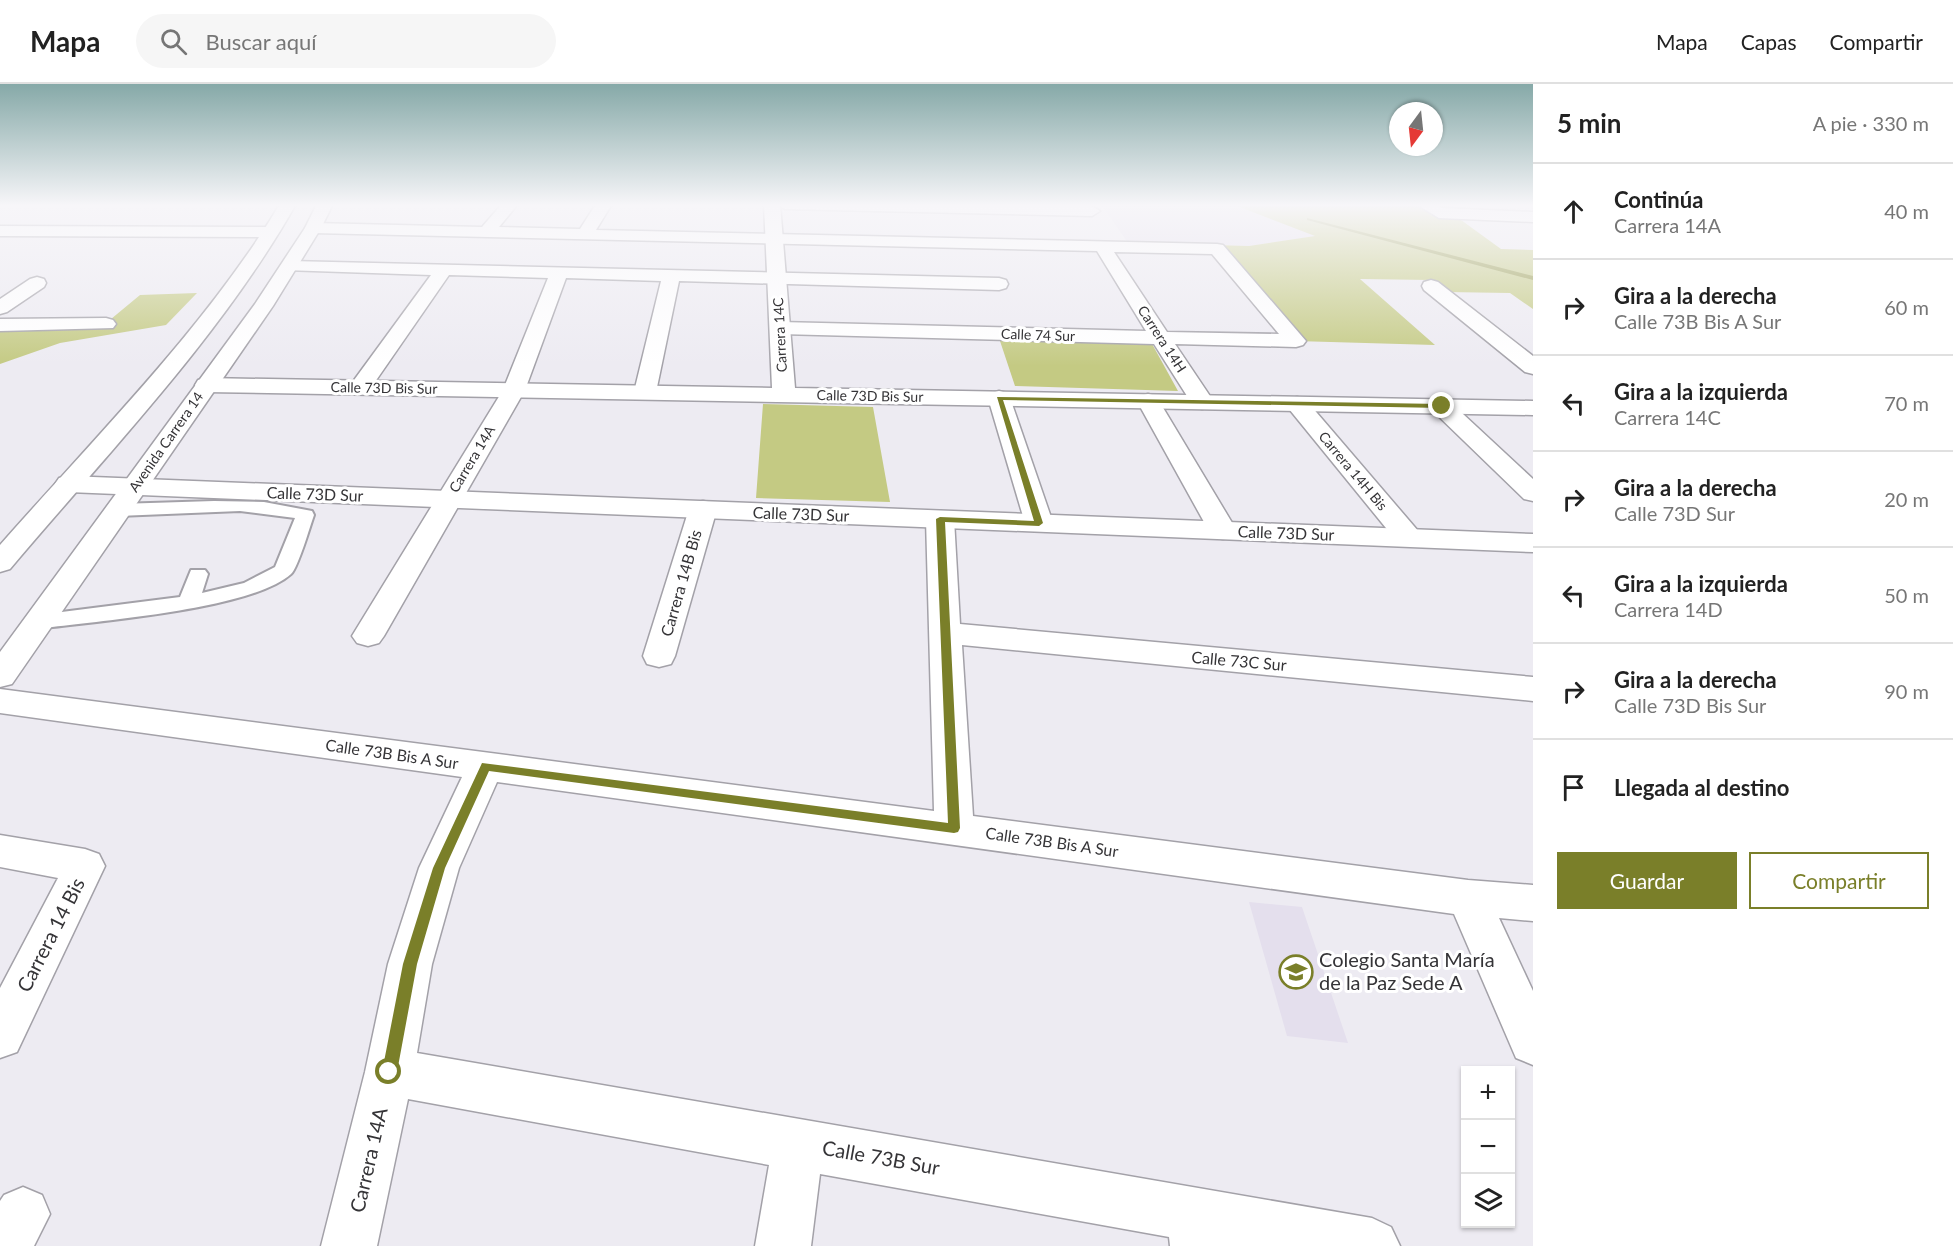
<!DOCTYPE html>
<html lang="es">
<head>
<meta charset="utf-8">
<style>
  :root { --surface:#fff; --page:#f6f6f6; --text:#222; --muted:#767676; --line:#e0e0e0; --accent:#7a7f29 }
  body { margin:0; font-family:Lato,sans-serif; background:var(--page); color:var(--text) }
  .controls { position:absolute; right:18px; bottom:18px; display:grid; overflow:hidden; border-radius:0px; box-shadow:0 2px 4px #0004 }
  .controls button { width:54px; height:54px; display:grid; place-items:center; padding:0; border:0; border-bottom:2px solid var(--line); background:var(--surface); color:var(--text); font:30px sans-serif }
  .compass { position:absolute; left:1389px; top:18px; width:54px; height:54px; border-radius:50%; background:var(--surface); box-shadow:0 2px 4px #0004; rotate:195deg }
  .stop { position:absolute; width:18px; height:18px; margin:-14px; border:4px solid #7a7f29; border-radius:50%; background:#fff }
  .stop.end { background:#7a7f29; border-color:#fff; box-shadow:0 2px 6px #0008 }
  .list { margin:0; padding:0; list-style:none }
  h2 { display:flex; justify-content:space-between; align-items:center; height:78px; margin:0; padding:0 24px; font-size:26px }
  h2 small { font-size:20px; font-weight:400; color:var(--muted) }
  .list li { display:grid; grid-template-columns:39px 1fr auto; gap:18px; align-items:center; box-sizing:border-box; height:96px; padding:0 24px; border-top:2px solid var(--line) }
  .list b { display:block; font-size:22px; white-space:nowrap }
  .list p { margin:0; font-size:20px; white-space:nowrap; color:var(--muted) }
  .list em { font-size:20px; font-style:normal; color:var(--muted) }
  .actions { display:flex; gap:12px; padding:18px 24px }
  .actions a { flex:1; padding:14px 0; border:2px solid var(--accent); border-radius:0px; text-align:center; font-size:21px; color:var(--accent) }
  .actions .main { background:var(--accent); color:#fff }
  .icon { flex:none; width:33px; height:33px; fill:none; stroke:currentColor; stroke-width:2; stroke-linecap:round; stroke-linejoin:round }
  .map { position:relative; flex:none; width:1533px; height:1162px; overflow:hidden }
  header { display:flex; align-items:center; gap:36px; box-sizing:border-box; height:84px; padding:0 30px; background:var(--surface); border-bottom:2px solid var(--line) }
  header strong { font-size:28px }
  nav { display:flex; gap:33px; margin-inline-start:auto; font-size:21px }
  .search { width:420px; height:54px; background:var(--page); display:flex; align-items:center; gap:15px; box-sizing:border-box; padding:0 21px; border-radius:33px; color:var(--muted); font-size:22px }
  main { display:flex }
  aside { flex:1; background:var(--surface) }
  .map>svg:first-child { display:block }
  .built { fill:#e4dfed }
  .green { fill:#c4ca83 }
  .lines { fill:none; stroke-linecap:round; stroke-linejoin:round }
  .stream { fill:#949948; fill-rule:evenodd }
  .lane-casing { stroke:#a3a1a8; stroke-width:4 }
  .street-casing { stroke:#a3a1a8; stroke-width:3 }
  .secondary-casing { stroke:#a3a1a8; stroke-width:3 }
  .primary-casing { stroke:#a3a1a8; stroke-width:3 }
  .lane { fill:#fff; fill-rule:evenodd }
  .street { fill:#fff; fill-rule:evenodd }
  .secondary { fill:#fff; fill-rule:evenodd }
  .primary { fill:#fff; fill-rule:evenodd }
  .route { fill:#7a7f29 }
  .labels { text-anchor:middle; stroke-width:6; stroke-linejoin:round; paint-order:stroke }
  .far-street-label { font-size:14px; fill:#353437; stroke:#fff }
  .street-label { font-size:16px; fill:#353437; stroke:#fff }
  .near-street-label { font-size:20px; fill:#353437; stroke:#fff }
  .near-poi-label { font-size:20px; fill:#353437; stroke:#fff; text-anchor:start }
</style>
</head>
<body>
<header>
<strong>Mapa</strong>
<div class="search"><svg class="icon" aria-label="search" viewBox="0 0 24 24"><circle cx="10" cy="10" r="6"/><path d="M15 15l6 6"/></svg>Buscar aquí</div>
<nav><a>Mapa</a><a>Capas</a><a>Compartir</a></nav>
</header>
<main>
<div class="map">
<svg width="1533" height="1162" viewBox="0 0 1533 1162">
  <rect width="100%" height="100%" fill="#edebf2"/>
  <path class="built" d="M1101 120H1232L1317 152 1249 162 1128 159Z
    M1249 818 1302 823 1348 959 1287 952Z"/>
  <path class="green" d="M1232 120H1439L1501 165 1533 166V225L1510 209 1446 208 1432 196 1360 195 1435 261 1296 257 1213 161 1249 162 1315 152Z
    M197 209 166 241 60 259 0 280V241L105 240 140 211Z
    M999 254 1151 258 1178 307 1015 302Z
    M763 320 873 323 890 418 756 414Z"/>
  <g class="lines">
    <path class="stream" d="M1307 134 1533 192V196L1307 136Z"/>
    <defs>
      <path id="lane" d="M214 417 264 418 312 427 314 431C310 442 298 484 291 490 251 526 95 537 38 545L30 543 27 538 30 533 38 531 180 513 191 486H205L208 490 202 509 244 499 275 483 295 434 240 427 118 432 111 430 109 426 111 422 118 420Z"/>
      <path id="street" d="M502 120H518L499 143 580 145 596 120H612L596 146 1217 160 1223 161 1306 257 1303 261 1296 263 1175 260 1214 318 1210 323 1202 325 1194 323 1154 260 780 250 773 248 770 244 773 240 780 238 1146 247 1097 167 313 149 305 144 313 139 482 143ZM1114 168 1212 170 1279 250 1167 248Z
        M777 120 1092 122 1100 127 1092 132 785 125Z
        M1416 120H1434L1442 124 1533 128V138L1439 134Z
        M290 177 999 194 1006 196 1008 200 1006 204 999 206 679 197 656 308 653 313 645 315 637 313 634 308 661 197 566 194 525 306 384 552 379 559 368 562 357 559 352 552 503 306 548 194 449 191 368 308 360 310 352 308 349 303 431 191 284 186 281 182 284 178Z
        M37 193 44 195 46 199 44 203 7 228 0 230V215L30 195Z
        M1431 196 1438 198 1533 272V290L1525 288 1424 206 1422 202 1424 198Z
        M106 234 113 236 116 240 113 244 0 247V235Z
        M999 307 1007 309 1010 314 1053 439 1049 445 1039 447 1029 445 1025 439 988 314 991 309Z
        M1148 310 1156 312 1237 447 1233 453 1223 455 1213 453 1209 447 1137 317 1140 312Z
        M1297 313 1305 315 1419 448 1423 454 1419 460 1409 462 1399 460 1285 320 1289 315Z
        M1441 315 1449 317 1533 395V417L1524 415 1433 327 1429 322 1433 317Z
        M703 417 713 419 717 425 675 572 671 580 659 583 647 580 643 572 689 425 693 419Z
        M940 427 950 429 954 435 960 540 1533 593V617L962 561 973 732 1468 796 1533 801V837L1499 834 1533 907V981L1516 974 1454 830 497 698 459 784 432 880 417 969 1372 1134 1391 1143 1400 1162H1170L1169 1153 820 1090 811 1162H755L769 1081 408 1015 377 1162H321L365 988 388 880 419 784 462 693 0 629V605L934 727 926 435 930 429Z
        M0 751 85 765 99 770 105 782 17 968 0 974V904L58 794 0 783Z
        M23 1103 42 1111 50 1130 34 1162H0V1117L4 1111Z"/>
      <path id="secondary" d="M764 120H780L795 304 1533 317V331L206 308 198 306 195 301 198 296 206 294 772 304Z
        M0 142 271 143 279 148 271 153 0 152Z
        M68 392 1533 450V468L68 408 59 406 55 400 59 394Z"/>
      <path id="primary" d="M280 120H296C222 251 107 370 10 485L0 488V461C95 353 206 243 280 120Z
        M317 120H333L321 144 273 222 12 600 0 603V568L255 220 305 144Z"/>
    </defs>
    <use href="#lane" class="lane-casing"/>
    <use href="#street" class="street-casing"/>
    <use href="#secondary" class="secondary-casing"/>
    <use href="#primary" class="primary-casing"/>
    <use href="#lane" class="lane"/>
    <use href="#street" class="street"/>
    <use href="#secondary" class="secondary"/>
    <use href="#primary" class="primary"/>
  </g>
  <linearGradient id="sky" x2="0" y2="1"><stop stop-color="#86a9a8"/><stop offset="0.43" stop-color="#f7f6f9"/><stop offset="1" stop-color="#f7f6f9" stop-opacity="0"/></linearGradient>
  <rect width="1533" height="282" fill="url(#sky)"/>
  <path class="route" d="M997 313 1442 320 1445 322 1442 324 1003 316 1043 439 1039 442 945 438 960 744 958 748 954 749 489 687 445 784 417 880 397 988 394 993 389 995 384 993 382 988 403 880 433 784 482 679 948 739 936 435 940 433 1034 437Z"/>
  <defs>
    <symbol id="school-ring" viewBox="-11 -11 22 22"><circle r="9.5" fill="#fff" stroke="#7a7f29" stroke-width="1.5"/><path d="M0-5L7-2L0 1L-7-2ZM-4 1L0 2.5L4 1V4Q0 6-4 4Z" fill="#7a7f29"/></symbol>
  </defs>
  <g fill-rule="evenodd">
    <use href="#school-ring" x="1277" y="869" width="38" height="38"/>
  </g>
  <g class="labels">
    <g class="far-street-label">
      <text transform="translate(780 251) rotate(-93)" y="5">Carrera 14C</text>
      <text transform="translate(1038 251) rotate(2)" y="5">Calle 74 Sur</text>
      <text transform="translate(1162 255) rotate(57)" y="5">Carrera 14H</text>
      <text transform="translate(384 304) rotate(1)" y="5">Calle 73D Bis Sur</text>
      <text transform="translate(870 312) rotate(1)" y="5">Calle 73D Bis Sur</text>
      <text transform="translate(166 358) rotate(-55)" y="5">Avenida Carrera 14</text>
      <text transform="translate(472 375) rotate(-59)" y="5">Carrera 14A</text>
      <text transform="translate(1353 387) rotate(50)" y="5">Carrera 14H Bis</text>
    </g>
    <g class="street-label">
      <text transform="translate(315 410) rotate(2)" y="6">Calle 73D Sur</text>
      <text transform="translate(801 430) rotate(2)" y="6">Calle 73D Sur</text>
      <text transform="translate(1286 449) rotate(2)" y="6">Calle 73D Sur</text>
      <text transform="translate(681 499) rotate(-74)" y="6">Carrera 14B Bis</text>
      <text transform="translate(1239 577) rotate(5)" y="6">Calle 73C Sur</text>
      <text transform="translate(392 670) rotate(8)" y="6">Calle 73B Bis A Sur</text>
      <text transform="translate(1052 758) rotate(8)" y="6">Calle 73B Bis A Sur</text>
    </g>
    <g class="near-street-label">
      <text transform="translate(51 851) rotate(-63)" y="7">Carrera 14 Bis</text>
      <text transform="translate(881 1074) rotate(10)" y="7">Calle 73B Sur</text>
      <text transform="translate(369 1076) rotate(-77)" y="7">Carrera 14A</text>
    </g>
    <g class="near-poi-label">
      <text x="1319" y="883">Colegio Santa María<tspan x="1319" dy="23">de la Paz Sede A</tspan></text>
    </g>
  </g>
</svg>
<div class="controls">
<button>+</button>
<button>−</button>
<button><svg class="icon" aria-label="layers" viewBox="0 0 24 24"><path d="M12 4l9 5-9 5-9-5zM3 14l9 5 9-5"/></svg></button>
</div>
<svg class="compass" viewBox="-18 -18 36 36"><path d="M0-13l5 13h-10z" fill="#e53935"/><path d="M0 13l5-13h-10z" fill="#767676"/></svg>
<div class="stop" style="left:389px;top:988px"></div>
<div class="stop end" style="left:1442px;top:322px"></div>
</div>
<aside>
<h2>5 min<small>A pie · 330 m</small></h2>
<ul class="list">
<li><svg class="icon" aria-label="ahead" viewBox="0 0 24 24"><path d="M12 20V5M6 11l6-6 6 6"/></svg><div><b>Continúa</b><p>Carrera 14A</p></div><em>40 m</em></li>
<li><svg class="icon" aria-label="right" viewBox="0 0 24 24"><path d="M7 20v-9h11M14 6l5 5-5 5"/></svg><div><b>Gira a la derecha</b><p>Calle 73B Bis A Sur</p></div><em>60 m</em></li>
<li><svg class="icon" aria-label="left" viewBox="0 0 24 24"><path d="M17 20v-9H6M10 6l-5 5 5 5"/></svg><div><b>Gira a la izquierda</b><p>Carrera 14C</p></div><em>70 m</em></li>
<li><svg class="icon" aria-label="right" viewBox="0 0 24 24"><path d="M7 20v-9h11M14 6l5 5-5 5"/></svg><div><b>Gira a la derecha</b><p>Calle 73D Sur</p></div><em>20 m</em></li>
<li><svg class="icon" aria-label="left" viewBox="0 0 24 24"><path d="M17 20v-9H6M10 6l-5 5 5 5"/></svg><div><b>Gira a la izquierda</b><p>Carrera 14D</p></div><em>50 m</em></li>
<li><svg class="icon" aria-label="right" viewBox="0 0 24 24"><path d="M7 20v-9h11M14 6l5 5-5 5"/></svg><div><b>Gira a la derecha</b><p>Calle 73D Bis Sur</p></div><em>90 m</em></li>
<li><svg class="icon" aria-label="arrive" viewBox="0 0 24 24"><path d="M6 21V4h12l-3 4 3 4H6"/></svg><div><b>Llegada al destino</b></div></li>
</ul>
<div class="actions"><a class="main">Guardar</a><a>Compartir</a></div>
</aside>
</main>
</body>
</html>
